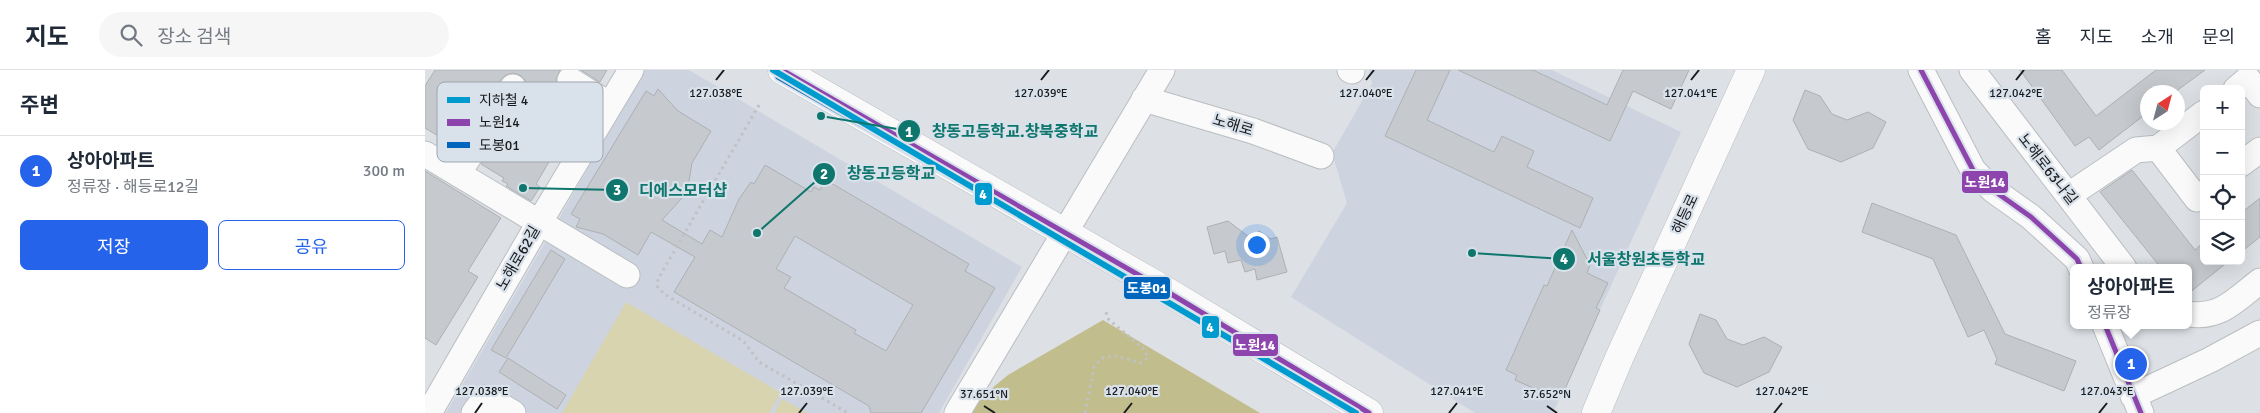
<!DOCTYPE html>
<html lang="ko">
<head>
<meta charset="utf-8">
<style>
  :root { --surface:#fff; --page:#f6f6f7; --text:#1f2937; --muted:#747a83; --line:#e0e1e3; --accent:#2563eb }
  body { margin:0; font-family:Signika,"Noto Sans KR",sans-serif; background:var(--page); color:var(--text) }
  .controls { position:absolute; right:15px; top:15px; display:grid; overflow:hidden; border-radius:8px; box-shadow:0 5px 20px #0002 }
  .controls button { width:45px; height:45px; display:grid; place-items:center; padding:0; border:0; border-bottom:1px solid var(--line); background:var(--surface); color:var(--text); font:25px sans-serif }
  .compass { position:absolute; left:1715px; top:15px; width:45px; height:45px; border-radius:50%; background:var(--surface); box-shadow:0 5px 20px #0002; rotate:36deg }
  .you { position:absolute; left:831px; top:174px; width:18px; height:18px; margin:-12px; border:4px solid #fff; border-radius:50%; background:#1a73e8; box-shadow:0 0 0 8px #1a73e833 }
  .badge { display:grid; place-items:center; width:32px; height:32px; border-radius:50%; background:var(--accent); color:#fff; font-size:16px; font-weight:700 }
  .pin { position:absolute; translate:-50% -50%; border:2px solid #fff; box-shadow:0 1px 5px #0006 }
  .popup { position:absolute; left:1645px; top:194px; width:122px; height:65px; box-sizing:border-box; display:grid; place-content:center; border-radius:8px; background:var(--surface); filter:drop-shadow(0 1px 4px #0005); font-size:16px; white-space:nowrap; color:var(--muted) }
  .popup b { font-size:19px; color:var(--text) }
  .popup::after { content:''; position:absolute; left:50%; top:100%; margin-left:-10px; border:10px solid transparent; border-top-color:var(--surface) }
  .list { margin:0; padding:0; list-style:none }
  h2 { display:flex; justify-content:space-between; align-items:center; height:65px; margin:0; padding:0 20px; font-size:21px }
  h2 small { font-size:16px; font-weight:400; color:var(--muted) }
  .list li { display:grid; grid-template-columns:32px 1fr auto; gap:15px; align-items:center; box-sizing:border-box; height:70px; padding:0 20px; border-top:1px solid var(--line) }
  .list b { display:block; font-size:19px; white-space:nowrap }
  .list p { margin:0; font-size:16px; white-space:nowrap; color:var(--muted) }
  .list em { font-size:16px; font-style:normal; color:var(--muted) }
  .actions { display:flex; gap:10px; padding:15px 20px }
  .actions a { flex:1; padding:11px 0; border:1px solid var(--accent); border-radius:8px; text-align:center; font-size:18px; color:var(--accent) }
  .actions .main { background:var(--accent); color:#fff }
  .icon { flex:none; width:28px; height:28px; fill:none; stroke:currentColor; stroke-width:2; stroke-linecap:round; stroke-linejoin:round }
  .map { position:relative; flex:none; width:1835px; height:343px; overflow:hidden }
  header { display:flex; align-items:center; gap:30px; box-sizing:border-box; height:70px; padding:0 25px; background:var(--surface); border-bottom:1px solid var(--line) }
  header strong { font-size:24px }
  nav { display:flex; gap:28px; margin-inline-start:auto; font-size:18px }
  .search { width:350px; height:45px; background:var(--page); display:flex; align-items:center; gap:12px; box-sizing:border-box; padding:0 18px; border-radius:28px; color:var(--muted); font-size:19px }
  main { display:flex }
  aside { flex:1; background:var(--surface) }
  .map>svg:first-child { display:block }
  .built { fill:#cdd4df }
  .green { fill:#d8d4af }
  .forest { fill:#c2bd8c }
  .building { fill:#c6cace; stroke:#adb0b3; fill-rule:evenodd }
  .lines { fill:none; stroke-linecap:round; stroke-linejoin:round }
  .minor-casing { stroke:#babec1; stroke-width:27 }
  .major-casing { stroke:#babec1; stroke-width:29 }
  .path { stroke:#c0c1c3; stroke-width:3; stroke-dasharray:2.5 4; stroke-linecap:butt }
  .minor { stroke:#fafafb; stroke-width:25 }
  .major { stroke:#fafafb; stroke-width:28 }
  .bus-1-casing { stroke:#d9e1ea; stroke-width:9 }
  .bus-2-casing { stroke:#d9e1ea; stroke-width:9 }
  .bus-1 { stroke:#8e44ad; stroke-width:5 }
  .bus-2 { stroke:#0065bd; stroke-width:5 }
  .metro-1-casing { stroke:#d9e1ea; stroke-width:10 }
  .metro-1 { stroke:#009bce; stroke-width:6 }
  .ticks { fill:none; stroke:#191c1f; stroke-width:2 }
  .labels { text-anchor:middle; stroke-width:4.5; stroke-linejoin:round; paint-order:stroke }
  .street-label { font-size:15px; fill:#191c1f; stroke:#d9e1ea }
  .key { fill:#d9e1ea; stroke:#9fa6ad; stroke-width:1 }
  .key-label { font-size:14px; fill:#191c1f }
  .ticks-label { font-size:12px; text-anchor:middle; fill:#191c1f; stroke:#d9e1ea; stroke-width:4.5; stroke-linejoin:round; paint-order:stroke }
  .leader { fill:none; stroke:#0f766e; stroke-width:2 }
  .callout-dot { fill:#0f766e; stroke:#d9e1ea; stroke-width:2 }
  .mark-label { font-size:15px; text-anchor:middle; font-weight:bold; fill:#fff }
  .callout-label { font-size:16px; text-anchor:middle; font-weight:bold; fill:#0f766e; stroke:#d9e1ea; stroke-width:4.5; stroke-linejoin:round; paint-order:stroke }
  .line-badge { stroke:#d9e1ea; stroke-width:2 }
  .badge-label { font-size:14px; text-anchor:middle; font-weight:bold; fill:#fff }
</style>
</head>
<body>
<header>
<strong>지도</strong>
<div class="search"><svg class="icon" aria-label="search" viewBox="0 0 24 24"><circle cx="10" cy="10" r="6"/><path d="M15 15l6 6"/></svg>장소 검색</div>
<nav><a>홈</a><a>지도</a><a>소개</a><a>문의</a></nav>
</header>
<main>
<aside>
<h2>주변<small></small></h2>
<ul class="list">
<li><span class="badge">1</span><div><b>상아아파트</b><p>정류장 · 해등로12길</p></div><em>300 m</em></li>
</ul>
<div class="actions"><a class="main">저장</a><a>공유</a></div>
</aside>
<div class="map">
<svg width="1835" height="343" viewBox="0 0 1835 343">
  <rect width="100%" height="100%" fill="#dde1e6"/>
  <path class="built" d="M220 0H264L597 197 514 343H21Z
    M944 0H1127L1256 62 1128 343H1050L866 227 922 133 907 83 947 14Z"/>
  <path class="green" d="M201 232 356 323 344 343H137Z
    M357 329 382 343H349Z"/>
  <path class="forest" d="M678 250 835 343H537L583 305Z"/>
  <path class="building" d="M10 0H135L131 9 133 17 161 37 137 74 135 73 111 114 115 117 106 131 81 116 83 114 77 111 79 108 56 94 100 25 102 17 100 10 95 5 88 3 81 5 76 9 33 78 0 58V16Z
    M156 0H182L175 12Z
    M991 0H1025L1002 50 1069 82 1077 66 1109 81 1102 97 1168 128 1155 158 960 66Z
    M1033 0H1108L1182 35 1198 0H1264L1246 39 1208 21 1185 71Z
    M1595 0H1637L1671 46 1731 0H1780L1750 22H1722V43L1674 80 1664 67 1650 76Z
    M233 19 253 41 286 61 267 93 264 111 257 128 237 150 277 174 285 160 297 167 314 129 326 112 329 114 340 95 386 122 389 117 395 120 401 110 544 194 540 201 570 218 496 343H446L444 336 249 222 270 187 226 162 213 185 178 164 151 157 155 149 146 144 221 21 229 26ZM370 166 488 235 461 281 429 263 431 260 359 218 366 207 351 199Z
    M1380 20 1395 26 1407 44 1422 50 1443 42 1461 52 1448 78 1416 92 1383 79 1368 50Z
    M1707 100 1770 180 1779 172V191H1804L1764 223V198H1736L1675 122Z
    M0 101 76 148 43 201 53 207 11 275 0 268Z
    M1835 128V167L1816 182V143Z
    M1447 133 1531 165 1580 264 1651 291 1639 321 1570 294 1572 289 1559 260 1543 267 1508 189 1437 162Z
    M803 151 828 170 834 161 846 169 852 167 862 202 832 210 830 199 820 202 816 190 803 193 800 181 789 184 782 157Z
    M1147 160 1165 195 1162 203 1183 213 1171 238 1175 240 1137 326 1130 322 1128 327 1090 310 1092 305 1081 300 1119 215 1122 216Z
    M126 180 140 189 81 288 66 280Z
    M1275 244 1291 250 1302 269 1318 275 1339 267 1357 277 1344 302 1312 317 1279 303 1264 274Z
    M83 288 141 325 132 339 74 302Z"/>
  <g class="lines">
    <defs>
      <path id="minor" d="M925 0 927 1
        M1496 0 1548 100 1568 120 1606 147 1652 189 1656 198
        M1547 0 1699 198
        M145 10 185 35
        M1811 19 1823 9 1835 25
        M719 29 828 61 896 86
        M1733 78 1772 129 1779 123
        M0 84 202 205
        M1816 94 1835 80
        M33 104 88 17
        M1644 125 1711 80 1733 78 1779 43
        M1764 244C1795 249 1812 229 1835 211
        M1680 255 1716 343
        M1708 326 1785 290 1835 263
        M4 343 114 153 206 0
        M49 343 60 328 66 330 88 343
        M532 343 737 0"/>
      <path id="major" d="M357 0 731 215 944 343
        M1171 343 1195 286 1326 0"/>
    </defs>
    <use href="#minor" class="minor-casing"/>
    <use href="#major" class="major-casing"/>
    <path class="path" d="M334 35 233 209 232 216 239 224 315 269 320 273 334 292 423 343
      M660 343 669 297 677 288 691 286 715 293 723 288 720 280 682 248 681 241"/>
    <use href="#minor" class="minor"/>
    <use href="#major" class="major"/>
    <defs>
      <path id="bus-1" d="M357 0 731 215 944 343
        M1496 0 1548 100 1568 120 1606 147 1652 189 1656 198
        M1680 255 1716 343"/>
      <path id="bus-2" d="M353 7 727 221 929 343"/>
    </defs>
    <use href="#bus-1" class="bus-1-casing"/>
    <use href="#bus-2" class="bus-2-casing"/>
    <use href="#bus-1" class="bus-1"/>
    <use href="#bus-2" class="bus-2"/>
    <defs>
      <path id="metro-1" d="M348 0 931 343"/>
    </defs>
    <use href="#metro-1" class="metro-1-casing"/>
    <use href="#metro-1" class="metro-1"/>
  </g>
  <path class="ticks" d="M291 10 299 0M616 10 624 0M941 10 949 0M1266 10 1274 0M1591 10 1599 0M559 336 570 343M1122 336 1132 343M50 343 57 333M374 343 382 333M699 343 707 333M1024 343 1032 333M1349 343 1357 333M1674 343 1682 333"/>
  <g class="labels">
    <g class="street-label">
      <text transform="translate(808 55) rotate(17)" y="5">노해로</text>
      <text transform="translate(1623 99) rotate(52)" y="5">노해로63나길</text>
      <text transform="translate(1260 144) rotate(-65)" y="5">해등로</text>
      <text transform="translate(93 188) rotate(-60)" y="5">노해로62길</text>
    </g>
  </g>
  <rect x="12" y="12" width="166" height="80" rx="8" class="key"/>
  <rect x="22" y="27" width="23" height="6" fill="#009bce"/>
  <rect x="22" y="49" width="23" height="7" fill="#8e44ad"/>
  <rect x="22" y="72" width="23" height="6" fill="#0065bd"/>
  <g class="key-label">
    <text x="54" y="35">지하철 4</text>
    <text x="54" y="57">노원14</text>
    <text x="54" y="80">도봉01</text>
  </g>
  <g class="ticks-label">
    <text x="291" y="27">127.038°E</text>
    <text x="616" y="27">127.039°E</text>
    <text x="941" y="27">127.040°E</text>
    <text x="1266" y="27">127.041°E</text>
    <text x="1591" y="27">127.042°E</text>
    <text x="57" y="325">127.038°E</text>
    <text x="382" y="325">127.039°E</text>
    <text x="707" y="325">127.040°E</text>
    <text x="1032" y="325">127.041°E</text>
    <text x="1357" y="325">127.042°E</text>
    <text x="1682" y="325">127.043°E</text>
    <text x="559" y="328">37.651°N</text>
    <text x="1122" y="328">37.652°N</text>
  </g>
  <path class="leader" d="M396 46L484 61M332 163L399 104M98 118L192 120M1047 183L1139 189"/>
  <g class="callout-dot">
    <circle cx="396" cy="46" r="5"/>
    <circle cx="332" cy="163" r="5"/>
    <circle cx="98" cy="118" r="5"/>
    <circle cx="1047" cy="183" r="5"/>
    <circle cx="484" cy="61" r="12"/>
    <circle cx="399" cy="104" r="12"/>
    <circle cx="192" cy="120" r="12"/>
    <circle cx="1139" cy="189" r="12"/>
  </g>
  <g class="mark-label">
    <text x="484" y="67">1</text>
    <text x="399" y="109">2</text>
    <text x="192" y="125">3</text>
    <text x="1139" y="194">4</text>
  </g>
  <g class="callout-label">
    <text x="590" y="67">창동고등학교.창북중학교</text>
    <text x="466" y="109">창동고등학교</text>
    <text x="258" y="126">디에스모터샵</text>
    <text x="1221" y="195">서울창원초등학교</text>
  </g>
  <g class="line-badge">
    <rect x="1536" y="100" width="48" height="24" rx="5" fill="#8e44ad"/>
    <rect x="549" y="112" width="19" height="24" rx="5" fill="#009bce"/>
    <rect x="698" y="206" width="48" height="24" rx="5" fill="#0065bd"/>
    <rect x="776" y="245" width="19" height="24" rx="5" fill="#009bce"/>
    <rect x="807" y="263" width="47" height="24" rx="5" fill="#8e44ad"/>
  </g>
  <g class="badge-label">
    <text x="1560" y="117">노원14</text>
    <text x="558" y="129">4</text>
    <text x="722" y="223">도봉01</text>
    <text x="785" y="262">4</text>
    <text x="830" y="280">노원14</text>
  </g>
</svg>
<div class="controls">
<button>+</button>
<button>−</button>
<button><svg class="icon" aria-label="locate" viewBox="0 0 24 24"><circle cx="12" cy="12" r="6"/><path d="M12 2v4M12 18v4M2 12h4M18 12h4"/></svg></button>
<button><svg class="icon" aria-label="layers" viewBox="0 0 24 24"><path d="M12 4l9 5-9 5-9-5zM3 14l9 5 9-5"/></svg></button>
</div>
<svg class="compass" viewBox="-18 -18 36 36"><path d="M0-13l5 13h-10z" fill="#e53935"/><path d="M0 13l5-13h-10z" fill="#747a83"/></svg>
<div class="you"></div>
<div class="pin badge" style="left:1706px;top:294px">1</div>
<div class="popup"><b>상아아파트</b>정류장</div>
</div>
</main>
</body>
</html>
